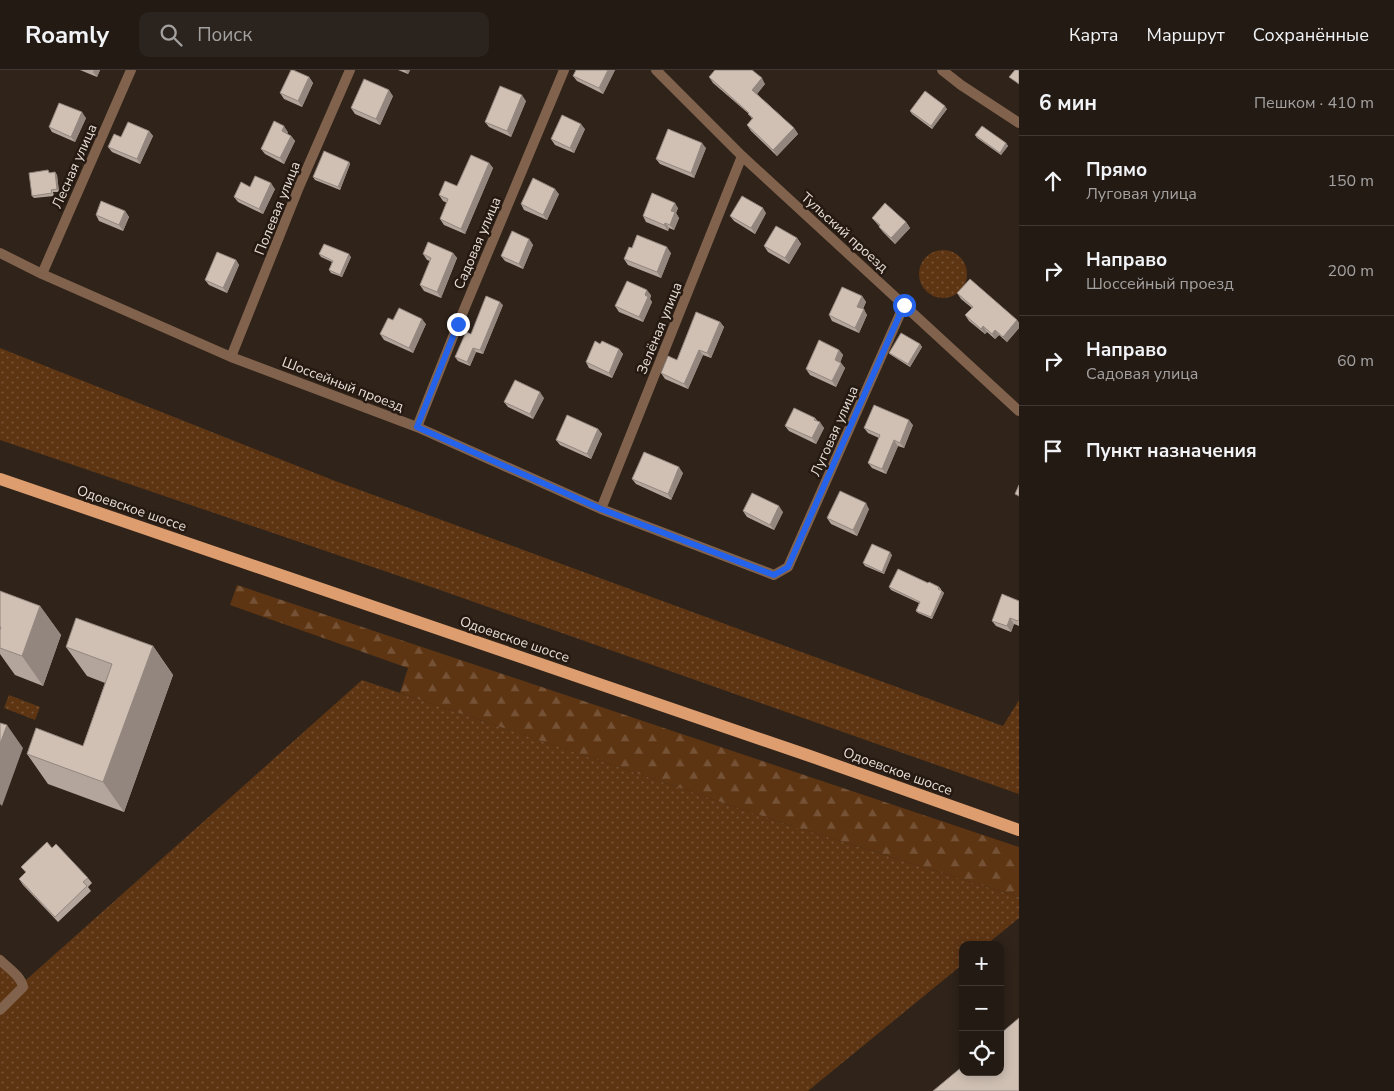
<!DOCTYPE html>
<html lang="ru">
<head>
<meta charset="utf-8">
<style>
  :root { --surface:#231a14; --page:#2b231d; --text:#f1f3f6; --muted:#a3a1a0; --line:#403834 }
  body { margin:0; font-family:"Nunito Sans",sans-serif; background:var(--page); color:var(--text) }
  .controls { position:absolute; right:15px; bottom:15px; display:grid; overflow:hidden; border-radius:10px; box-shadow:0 2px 12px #0003 }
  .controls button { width:45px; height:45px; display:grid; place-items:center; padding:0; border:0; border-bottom:1px solid var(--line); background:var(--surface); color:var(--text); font:25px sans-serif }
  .stop { position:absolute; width:15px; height:15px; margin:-11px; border:4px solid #2563eb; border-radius:50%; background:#fff }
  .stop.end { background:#2563eb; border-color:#fff; box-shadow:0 1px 5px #0008 }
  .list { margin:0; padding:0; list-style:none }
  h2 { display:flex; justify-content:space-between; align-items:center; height:65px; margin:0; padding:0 20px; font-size:21px }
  h2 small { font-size:16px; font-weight:400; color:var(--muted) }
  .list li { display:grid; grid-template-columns:32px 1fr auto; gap:15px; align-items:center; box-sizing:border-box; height:90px; padding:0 20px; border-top:1px solid var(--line) }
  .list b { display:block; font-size:19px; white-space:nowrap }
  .list p { margin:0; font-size:16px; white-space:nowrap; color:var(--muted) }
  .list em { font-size:16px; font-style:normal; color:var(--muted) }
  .icon { flex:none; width:28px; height:28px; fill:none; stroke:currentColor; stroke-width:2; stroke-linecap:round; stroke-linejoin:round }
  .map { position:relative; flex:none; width:1019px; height:1021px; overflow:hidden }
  header { display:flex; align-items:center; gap:30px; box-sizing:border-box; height:70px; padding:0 25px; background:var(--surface); border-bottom:1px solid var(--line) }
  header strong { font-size:24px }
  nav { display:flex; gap:28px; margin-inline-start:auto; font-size:18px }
  .search { width:350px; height:45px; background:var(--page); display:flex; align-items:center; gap:12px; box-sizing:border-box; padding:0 18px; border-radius:10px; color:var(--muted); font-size:19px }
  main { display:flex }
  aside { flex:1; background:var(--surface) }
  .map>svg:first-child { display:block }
  .green { fill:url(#green-dots) }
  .forest { fill:url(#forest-firs) }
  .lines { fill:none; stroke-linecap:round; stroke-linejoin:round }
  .minor { stroke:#81624c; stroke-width:10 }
  .primary { stroke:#dd9d6e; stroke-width:12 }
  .wall { fill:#b3a59b }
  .shaded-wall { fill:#92867e }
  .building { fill:#d0c0b4; stroke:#92867e }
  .route { stroke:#2563eb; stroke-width:6 }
  .labels { text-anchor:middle; stroke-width:5; stroke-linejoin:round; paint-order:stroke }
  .street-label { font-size:14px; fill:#e7ded8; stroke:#251911 }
</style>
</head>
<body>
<header>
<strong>Roamly</strong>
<div class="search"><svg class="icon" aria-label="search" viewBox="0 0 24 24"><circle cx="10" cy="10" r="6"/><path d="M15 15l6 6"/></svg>Поиск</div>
<nav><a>Карта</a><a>Маршрут</a><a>Сохранённые</a></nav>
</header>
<main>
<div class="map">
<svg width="1019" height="1021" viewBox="0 0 1019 1021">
  <defs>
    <pattern id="green-dots" width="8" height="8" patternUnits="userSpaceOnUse" patternTransform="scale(1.25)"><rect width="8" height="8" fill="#5e3513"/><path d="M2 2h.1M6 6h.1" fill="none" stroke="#755235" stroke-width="1.8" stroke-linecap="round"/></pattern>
    <pattern id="forest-firs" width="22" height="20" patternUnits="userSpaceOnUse" patternTransform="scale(1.25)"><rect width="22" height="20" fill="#5e3513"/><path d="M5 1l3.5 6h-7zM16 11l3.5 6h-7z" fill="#755235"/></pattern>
  </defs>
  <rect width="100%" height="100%" fill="#2f231a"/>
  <path class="green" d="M919 204a24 24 0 1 1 48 0a24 24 0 1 1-48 0Z
    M0 278 330 409 1003 656 1019 630V724L440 520 0 370Z
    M362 610 786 754 1019 827V848L986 875H963V894L808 1021H0V884L26 910Z
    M9 625 40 637 35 650 4 638Z"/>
  <path class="forest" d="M237 515 1019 777V827L786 754 400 623 408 598 230 535Z"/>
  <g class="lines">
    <path class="minor" d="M656 0 742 86 1019 341
      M942 0 961 15 1019 53
      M0 183 42 204 231 287 417 357 601 439 774 505 788 497 904 235
      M42 204 131 0
      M231 287 299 117 350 0
      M417 357 458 254 564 0
      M601 439 742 86
      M0 890C8 898 21 906 23 917L0 940"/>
    <path class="primary" d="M0 409 807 685 1019 760"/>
  </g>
  <path class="wall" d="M80 0H100L97 7Z
    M398 0H410L408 4Z
    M615 0 603 24 577 11 573 6Z
    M309 7 313 13 302 37 284 29 280 23Z
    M709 7 765 14 757 24 794 58 798 64 777 86 751 61 747 55 752 49 749 44 713 13Z
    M393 26 380 55 355 44 351 38Z
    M526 31 511 67 489 57 485 52Z
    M947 39 932 59 912 44 910 41Z
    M86 48 75 72 52 62 49 57Z
    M585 59 574 83 555 75 551 69Z
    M149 61 153 66 140 94 112 82 108 77 121 67Z
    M288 62 287 64 291 66 295 71 284 94 265 84 261 79Z
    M975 65 1006 73 1008 76 1001 85 977 68Z
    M706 78 694 108 660 94 656 89Z
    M349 92 350 94 340 120 315 110 313 107Z
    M489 93 493 98 465 164 444 155 440 149 447 133 443 131 439 125 457 116Z
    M48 100 50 103 55 102 57 105 59 122H53L54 126 34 128 32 126Z
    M250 117 275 119 263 144 238 132 234 127Z
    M559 124 547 150 524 140 521 134Z
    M678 138 676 143 679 148 674 160 669 158 668 161 646 152 643 146Z
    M125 141 129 147 123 161 99 151 96 145Z
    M766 143 755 164 734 151 730 146Z
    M872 148 906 152 910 158 895 174 883 162 879 157V156Z
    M797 168 801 174 789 194 768 182 764 176Z
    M529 169 533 175 523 199 505 191 501 186Z
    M632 178 671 183 661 208 628 195 624 189Z
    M453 183 457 188 441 228 424 221 420 215 430 191 427 190 423 184Z
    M319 184 351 187 342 207 331 203 329 200 332 192 321 187Z
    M236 190 239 195 227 223 209 215 205 210Z
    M957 223 1017 250 1019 253V258L1007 272 999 265 995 269 987 262 985 264 969 251 965 245 972 238 961 229Z
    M651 225 650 229 652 232 643 252 619 242 615 236Z
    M862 226 866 232 863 239 867 245 859 263 832 251 829 245Z
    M503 235 483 284 476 282 470 296 458 291 455 287 471 264Z
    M393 250 426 254 413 283 384 270 380 264Z
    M720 252 724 257 711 288 703 285 688 319 665 309 661 303Z
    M600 274 619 279 623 284 612 308 589 298 586 292Z
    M920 274 922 277 910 297 891 285 889 283Z
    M839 280 843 285 840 292 845 298 836 317 810 305 806 299Z
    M544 328 533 349 508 337 504 332Z
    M815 348 824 358 816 374 789 361 785 356Z
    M913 355 904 378 898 376 886 404 872 398 868 393 879 368 868 363 864 358Z
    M598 359 602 364 591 389 560 375 556 370Z
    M683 403 671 430 636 414 632 409Z
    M869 439 857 466 831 454 827 448Z
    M743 441 783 442 774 460 747 447Z
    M892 485 884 504 865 496 863 493Z
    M928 513 939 517 941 519V520L944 523 932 549 918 543 916 541 919 533 891 520 889 517Z
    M0 521 40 536 61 565 43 616 15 605 0 584Z
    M1019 531V556L1014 554 1011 562 996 556 992 551Z
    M153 576 173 605 124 742 48 714 27 684 83 676 105 613 87 606 66 577Z
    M52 778 88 808 92 813 88 817 91 821 58 852 23 815 19 809 26 803 21 797Z"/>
  <path class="shaded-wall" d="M94 0H100L97 7 93 2Z
    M405 0H410L408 4Z
    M608 0H615L603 24 599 18Z
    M309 7 313 13 302 37 298 31Z
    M762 8 765 14 756 25 752 20Z
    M389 20 393 26 380 55 376 49Z
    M522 25 526 31 511 67 507 61Z
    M945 36 947 39 932 59 931 56Z
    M82 42 86 48 75 72 71 67Z
    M581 54 585 59 574 83 570 78Z
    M284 56 288 62 286 67 282 61Z
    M794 58 798 64 777 86 773 80Z
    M149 61 153 66 140 94 137 89Z
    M291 66 295 71 284 94 280 88Z
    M702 73 706 78 694 108 691 103Z
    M1006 73 1008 76 1001 85 1000 83Z
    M349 92 350 94 340 120 338 117Z
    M489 93 493 98 465 164 461 159Z
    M55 102 57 105 59 122 57 119Z
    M271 113 275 119 263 144 259 139Z
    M555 119 559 124 547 150 543 145Z
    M675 133 678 138 676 143 679 148 674 160 670 155 671 141Z
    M763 138 766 143 755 164 751 158Z
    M125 141 129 147 123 161 119 155Z
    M906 152 910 158 895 174 891 168Z
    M665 153 669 158 668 161 664 155Z
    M797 168 801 174 789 194 785 188Z
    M529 169 533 175 523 199 519 194Z
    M667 177 671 183 661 208 657 202Z
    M453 183 457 188 441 228 437 222Z
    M349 184 351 187 342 207 340 205Z
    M236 190 239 195 227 223 223 218Z
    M647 220 651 225 650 229 652 232 643 252 639 247 645 225Z
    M862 226 866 232 861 242 857 237Z
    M500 232 503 235 483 284 480 280Z
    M864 239 867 245 859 263 855 258Z
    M422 249 426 254 413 283 409 278Z
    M1017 250 1019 253V258L1007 272 1003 267Z
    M720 252 724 257 711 288 707 283Z
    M983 256 987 262 985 264 981 259Z
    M995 260 999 265 995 269 992 264Z
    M920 274 922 277 910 297 908 294Z
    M473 278 476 282 470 296 467 292Z
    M619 279 623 284 612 308 609 303Z
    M699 280 703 285 688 319 684 314Z
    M839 280 843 285 839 296 835 290Z
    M841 293 845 298 836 317 832 311Z
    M540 322 544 328 533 349 530 344Z
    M909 350 913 355 904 378 900 373Z
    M820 352 824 358 816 374 812 368Z
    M598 359 602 364 591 389 587 384Z
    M894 370 898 376 886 404 882 399Z
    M679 397 683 403 671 430 668 424Z
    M866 433 869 439 857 466 853 460Z
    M779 436 783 442 774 460 770 455Z
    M890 482 892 485 884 504 882 502Z
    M942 521 944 523 932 549 931 547Z
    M40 536 61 565 43 616 22 586Z
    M1010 548 1014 554 1011 562 1007 556Z
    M153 576 173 605 124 742 103 712Z
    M7 655 23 678 2 736 0 734V674Z"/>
  <path class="building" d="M291 0H293L309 7 298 31 280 23Z
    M576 0H608L599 18 573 6Z
    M715 0H752L762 8 752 20 794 58 773 80 747 55 753 48 748 44 749 43 709 7Z
    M1015 0H1019V14L1009 7Z
    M364 9 389 20 376 49 351 38Z
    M500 16 522 25 507 61 485 52Z
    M925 21 945 36 931 56 910 41Z
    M59 33 82 42 71 67 49 57Z
    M562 45 581 54 570 78 551 69Z
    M274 51 284 56 282 61 291 66 280 88 261 79Z
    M128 52 149 61 137 89 108 77 114 64 121 67Z
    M982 56 1006 73 1000 83 975 65Z
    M668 59 702 73 691 103 656 89Z
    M324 81 349 92 338 117 313 107Z
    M471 85 489 93 461 159 440 149 448 129 439 125 445 111 457 116Z
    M48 100 49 103 55 102 57 119 51 120 52 123 32 126 29 103Z
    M255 106 271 113 259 139 234 127 241 112 250 117Z
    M533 108 555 119 543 145 521 134Z
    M652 123 675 133 671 141 675 142 670 155 665 153 664 155 643 146Z
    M742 126 763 138 751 158 730 146Z
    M101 131 125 141 119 155 96 145Z
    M885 133 906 152 891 168 879 157 880 155 872 148Z
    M776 156 797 168 785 188 764 176Z
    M512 161 529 169 519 194 501 186Z
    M637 165 667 177 657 202 624 189 629 177 632 178Z
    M428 172 453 183 437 222 420 215 431 188 423 184Z
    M324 174 349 184 340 205 329 200 333 191 319 184Z
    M217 182 236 190 223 218 205 210Z
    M970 209 1017 250 1003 267 995 260 992 264 983 256 981 259 965 245 973 237 957 223Z
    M627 211 647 220 645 225 648 227 639 247 615 236Z
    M842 217 862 226 857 237 864 239 855 258 829 245Z
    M486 226 500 232 480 280 473 278 467 292 455 287 466 262 471 264Z
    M399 238 422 249 409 278 380 264 388 248 393 250Z
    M696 242 720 252 707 283 699 280 684 314 661 303 668 286 677 290Z
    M901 263 920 274 908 294 889 283Z
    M819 270 839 280 835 290 841 293 832 311 806 299Z
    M595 271 600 274 602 271 619 279 609 303 586 292Z
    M515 310 540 322 530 344 504 332Z
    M874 335 909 350 900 373 894 370 882 399 868 393 880 365 864 358Z
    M794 338 815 348 814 350 820 352 812 368 785 356Z
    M567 345 598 359 587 384 556 370Z
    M644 382 679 397 668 424 632 409Z
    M1019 415V426L1015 424Z
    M840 421 866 433 853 460 827 448Z
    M752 423 779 436 770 455 743 441Z
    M872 474 890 482 882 502 863 493Z
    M898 499 928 513 929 512 939 517 938 519 942 521 931 547 916 541 920 532 889 517Z
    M0 521 40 536 22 586 0 578V560L1 557H0Z
    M1002 524 1019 531V549L1018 551 1010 548 1007 556 992 551Z
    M76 548 153 576 103 712 27 684 36 658 83 676 112 594 66 577Z
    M0 653 7 655 0 674Z
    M47 772 52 778 56 774 88 808 83 812 87 816 55 847 19 809 26 802 21 797Z
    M1019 948V1021H933L963 996V1002H1000V964Z"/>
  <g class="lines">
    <path class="route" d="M458 254 417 357 601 439 774 505 788 497 904 235"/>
  </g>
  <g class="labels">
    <g class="street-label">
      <text transform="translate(74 96) rotate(-66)" y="5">Лесная улица</text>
      <text transform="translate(277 138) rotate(-68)" y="5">Полевая улица</text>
      <text transform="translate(845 162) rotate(42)" y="5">Тульский проезд</text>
      <text transform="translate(477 173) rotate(-67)" y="5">Садовая улица</text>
      <text transform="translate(659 258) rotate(-68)" y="5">Зелёная улица</text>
      <text transform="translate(343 314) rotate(21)" y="5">Шоссейный проезд</text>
      <text transform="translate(834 361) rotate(-66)" y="5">Луговая улица</text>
      <text transform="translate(132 438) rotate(19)" y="5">Одоевское шоссе</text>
      <text transform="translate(515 569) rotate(19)" y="5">Одоевское шоссе</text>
      <text transform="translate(898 701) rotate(20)" y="5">Одоевское шоссе</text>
    </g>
  </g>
</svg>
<div class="controls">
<button>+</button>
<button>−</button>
<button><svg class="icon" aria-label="locate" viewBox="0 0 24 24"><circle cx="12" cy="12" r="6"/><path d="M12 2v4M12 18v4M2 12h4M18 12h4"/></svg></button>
</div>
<div class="stop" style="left:904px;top:235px"></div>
<div class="stop end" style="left:458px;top:254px"></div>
</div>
<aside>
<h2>6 мин<small>Пешком · 410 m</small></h2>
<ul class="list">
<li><svg class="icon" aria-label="ahead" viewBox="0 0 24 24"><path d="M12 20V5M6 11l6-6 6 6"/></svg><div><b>Прямо</b><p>Луговая улица</p></div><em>150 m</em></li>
<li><svg class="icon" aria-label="right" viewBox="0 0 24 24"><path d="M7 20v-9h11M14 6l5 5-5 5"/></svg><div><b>Направо</b><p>Шоссейный проезд</p></div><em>200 m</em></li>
<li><svg class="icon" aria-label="right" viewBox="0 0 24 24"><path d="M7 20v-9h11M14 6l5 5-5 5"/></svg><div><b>Направо</b><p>Садовая улица</p></div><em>60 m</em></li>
<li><svg class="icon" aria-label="arrive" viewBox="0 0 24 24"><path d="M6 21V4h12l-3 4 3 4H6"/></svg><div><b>Пункт назначения</b></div></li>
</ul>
</aside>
</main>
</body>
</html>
